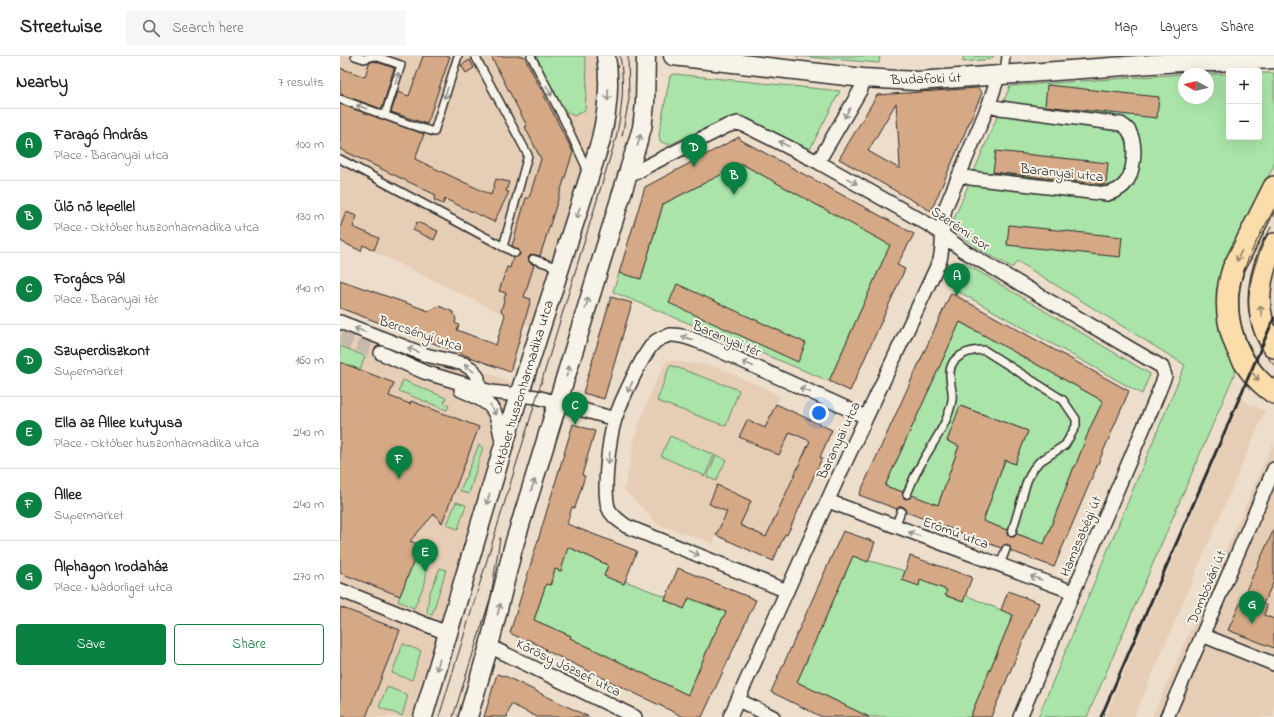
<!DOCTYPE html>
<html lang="en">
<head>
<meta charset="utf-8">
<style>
  :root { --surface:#fff; --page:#f6f6f6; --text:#202124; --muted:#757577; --line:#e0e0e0; --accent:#0b8043 }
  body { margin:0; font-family:"Indie Flower",sans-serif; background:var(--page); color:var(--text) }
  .controls { position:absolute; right:12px; top:12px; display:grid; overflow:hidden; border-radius:4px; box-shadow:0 4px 16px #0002 }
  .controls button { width:36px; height:36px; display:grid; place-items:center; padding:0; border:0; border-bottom:1px solid var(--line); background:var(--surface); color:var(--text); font:20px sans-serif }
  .compass { position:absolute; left:838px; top:12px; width:36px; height:36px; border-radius:50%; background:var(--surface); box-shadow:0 4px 16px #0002; rotate:278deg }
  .you { position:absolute; left:479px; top:357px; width:14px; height:14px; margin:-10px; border:3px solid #fff; border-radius:50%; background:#1a73e8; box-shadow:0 0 0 6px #1a73e833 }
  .badge { display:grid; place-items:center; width:26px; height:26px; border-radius:50%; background:var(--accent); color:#fff; font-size:13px; font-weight:700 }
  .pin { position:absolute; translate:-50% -33px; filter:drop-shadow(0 1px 2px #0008) }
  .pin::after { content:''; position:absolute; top:21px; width:14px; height:12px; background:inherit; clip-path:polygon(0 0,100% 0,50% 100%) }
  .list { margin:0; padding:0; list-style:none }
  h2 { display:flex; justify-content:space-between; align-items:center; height:52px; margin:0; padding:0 16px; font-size:17px }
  h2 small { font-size:13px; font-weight:400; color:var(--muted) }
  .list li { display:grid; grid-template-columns:26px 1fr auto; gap:12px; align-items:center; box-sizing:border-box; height:72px; padding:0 16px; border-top:1px solid var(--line) }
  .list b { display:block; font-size:15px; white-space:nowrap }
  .list p { margin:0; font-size:13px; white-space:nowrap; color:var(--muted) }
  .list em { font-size:13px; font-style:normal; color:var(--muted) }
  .actions { display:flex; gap:8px; padding:12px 16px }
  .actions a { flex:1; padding:9px 0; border:1px solid var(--accent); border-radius:4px; text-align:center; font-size:14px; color:var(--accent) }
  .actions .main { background:var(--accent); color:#fff }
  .icon { flex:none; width:22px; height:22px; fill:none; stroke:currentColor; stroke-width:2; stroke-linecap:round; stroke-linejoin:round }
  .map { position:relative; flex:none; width:934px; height:661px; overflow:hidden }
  header { display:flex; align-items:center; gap:24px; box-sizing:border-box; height:56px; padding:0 20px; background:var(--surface); border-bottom:1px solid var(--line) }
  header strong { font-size:19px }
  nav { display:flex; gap:22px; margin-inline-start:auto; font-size:14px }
  .search { width:280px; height:36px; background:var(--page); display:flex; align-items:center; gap:10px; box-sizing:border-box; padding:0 14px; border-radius:4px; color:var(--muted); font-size:15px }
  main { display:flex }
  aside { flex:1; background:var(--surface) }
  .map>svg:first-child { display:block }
  .built { fill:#e6cdb6 }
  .green { fill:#aae4a8; stroke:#6a886a }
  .building { fill:#d5a986; stroke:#2b2b2b; fill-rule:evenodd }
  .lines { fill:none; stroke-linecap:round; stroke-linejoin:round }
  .street-tunnel { stroke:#c6b9ab; stroke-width:13; stroke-dasharray:13 6; stroke-linecap:butt }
  .lane-casing { stroke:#2b2b2b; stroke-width:10 }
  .street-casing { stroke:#2b2b2b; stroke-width:16 }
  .secondary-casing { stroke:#2b2b2b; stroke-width:21 }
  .primary-casing { stroke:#2b2b2b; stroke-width:24 }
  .lane { stroke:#f7f3e8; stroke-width:7 }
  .street { stroke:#f7f3e8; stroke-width:13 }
  .secondary { stroke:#f7f3e8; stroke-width:18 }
  .primary { stroke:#fbddab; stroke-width:21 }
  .tram { stroke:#2b2b2b; stroke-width:1 }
  .rail { stroke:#2b2b2b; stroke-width:3 }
  .oneway { stroke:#918f8a }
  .oneway2 { stroke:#93846b }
  .labels { text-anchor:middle; stroke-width:4; stroke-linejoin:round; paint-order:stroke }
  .street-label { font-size:14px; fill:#2b2b2b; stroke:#f7f3e8 }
</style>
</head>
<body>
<header>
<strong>Streetwise</strong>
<div class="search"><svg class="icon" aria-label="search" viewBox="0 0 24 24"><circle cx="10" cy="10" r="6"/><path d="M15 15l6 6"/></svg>Search here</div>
<nav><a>Map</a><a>Layers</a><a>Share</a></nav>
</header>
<main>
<aside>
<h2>Nearby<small>7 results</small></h2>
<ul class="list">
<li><span class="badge">A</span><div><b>Faragó András</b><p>Place · Baranyai utca</p></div><em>100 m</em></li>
<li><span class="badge">B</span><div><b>Ülő nő lepellel</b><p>Place · Október huszonharmadika utca</p></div><em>130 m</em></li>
<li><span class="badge">C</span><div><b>Forgács Pál</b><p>Place · Baranyai tér</p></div><em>140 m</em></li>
<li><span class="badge">D</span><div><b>Szuperdiszkont</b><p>Supermarket</p></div><em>160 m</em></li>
<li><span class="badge">E</span><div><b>Ella az Allee kutyusa</b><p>Place · Október huszonharmadika utca</p></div><em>240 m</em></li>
<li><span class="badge">F</span><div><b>Allee</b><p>Supermarket</p></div><em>240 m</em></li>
<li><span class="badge">G</span><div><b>Alphagon Irodaház</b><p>Place · Nádorliget utca</p></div><em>270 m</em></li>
</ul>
<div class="actions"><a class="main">Save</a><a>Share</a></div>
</aside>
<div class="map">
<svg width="934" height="661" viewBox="0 0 934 661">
  <rect width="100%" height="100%" fill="#edddcb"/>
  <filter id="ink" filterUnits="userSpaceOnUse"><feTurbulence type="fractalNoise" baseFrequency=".025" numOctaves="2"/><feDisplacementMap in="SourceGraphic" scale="8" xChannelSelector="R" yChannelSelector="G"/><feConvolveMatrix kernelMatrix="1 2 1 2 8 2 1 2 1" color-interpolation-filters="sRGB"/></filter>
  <g filter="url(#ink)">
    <path class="built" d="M0 0H274L278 26 275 63 209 275 184 268 165 259 0 179Z
      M0 261 190 333 92 661H0Z
      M327 304 378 311 440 340 436 349 492 374 480 400 482 402 447 479 445 478 433 505 377 479 373 487 319 469 284 434 296 377 313 331Z
      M901 344 925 355 794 661H765Z
      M934 385V661H812Z"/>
    <path class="green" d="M194 0H245L247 25 245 54 234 60 221 52Z
      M456 0H540L539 7Z
      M623 0H654L651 3 623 6Z
      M919 17H934V109L886 204 876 235 879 272 883 286 897 312 747 661H698L845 309 677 205 673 211H671C655 201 618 185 612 168L670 30 844 18V42H868V18H861H889V81H919Z
      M334 18 500 35 469 95 398 62 385 63 331 88H325L320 85 319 78 330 20Z
      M402 108 555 191 544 203 489 325 273 236 279 217 301 223 323 148Z
      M623 206 810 318 802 338 614 233Z
      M620 266 763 345 752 368 735 411H734L704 488 643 465 665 404 675 408 688 375 621 350 607 385 619 390 598 449 545 430Z
      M0 290 25 300 20 314 0 306Z
      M330 309 399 334 386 370 317 345Z
      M63 324 106 342 104 347 109 349 107 354 59 335Z
      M330 380 374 399 365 420 321 400Z
      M139 389 143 391 129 438 120 435Z
      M376 399 386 404 376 425 367 421Z
      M116 446 126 449 118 473 107 469Z
      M224 484 234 494 268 509 264 520 284 528 285 525 326 541 325 544 344 553 350 540 387 555 373 581 348 639 230 582 231 580 194 564 206 528 211 529 215 513 221 515Z
      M513 500 565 515 562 524 579 529 580 524 607 534 606 540 623 546 625 539 673 559 630 661H529L457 626Z
      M75 502 88 507 85 527 74 552 58 545Z
      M100 512 106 514 92 559 87 557 89 539Z
      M63 588 81 595 72 624 52 617Z
      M47 631 68 639 62 660 39 651Z"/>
    <path class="building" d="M83 0H110L87 68 51 56 58 36 69 40Z
      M151 0H184L233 96 200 200 192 198 188 202 190 207 194 209 184 241 191 243 170 316 0 252V224L89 255 99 250 113 256 116 263 115 267 119 269 117 274 156 289 165 259 161 255 166 237 159 235 167 211 170 212 173 202 180 199 179 194 172 190 186 142H189L201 103 185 71 187 70Z
      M130 4 134 12 126 17 121 9Z
      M34 5 54 12 42 53 0 38V12L25 21 29 7Z
      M707 29 819 41 817 62 705 50Z
      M638 32 642 37 591 155 499 103 537 39ZM556 47 559 91 560 113 528 95Z
      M0 48 84 78 75 103 151 139 156 123 169 126 166 135 169 136 154 166 105 143 103 148 94 144 96 139 0 93Z
      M399 81 401 84 574 178 557 209 565 213 510 335 489 325 550 189 402 108 323 148 301 223 279 217 305 131Z
      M656 95 768 107 766 129 653 116Z
      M6 156 17 160 13 171 39 182 34 194 23 189 21 195 0 185V172Z
      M77 166 98 175 94 184 73 174Z
      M669 169 782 181 780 201 667 189Z
      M337 228 466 287 458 306 329 247Z
      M611 237 789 335 714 511 671 495 670 490 667 488 661 492 566 456 565 452 562 450 557 453 519 439ZM620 266 763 345 750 372 735 411H734L704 488 677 478 674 481H670L667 478V474L643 465 665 404 675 408 688 375 620 350 607 385 619 390 598 449 572 439 570 442 565 443 563 441V436L545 430Z
      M271 241 292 247 264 343 243 337Z
      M0 306 54 327 49 340 70 348 71 345 139 371 102 467 94 458 70 485 80 489 60 540 0 517Z
      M436 348 492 374 480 401 482 402 447 479 445 478 433 505 376 479 387 456 369 448 377 429 411 445 400 469 426 481 470 385 450 376 439 399 399 381 407 364 425 372Z
      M233 368 255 375 242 419 245 420 235 452 232 451 227 468 297 495 284 528 264 520 268 509 228 491 221 515 215 513 210 529 206 528 194 564 231 580 230 582 348 639 373 581 386 556 349 542 344 553 325 544 338 512 416 544 362 661H344L205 594 206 593 187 583 186 585 170 577Z
      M934 473V525L923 548 927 550 924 559 934 563V592L888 574Z
      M503 475 535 486 528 506 513 500 457 626 529 661H482L431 636Z
      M570 500 632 521 623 546 605 539 607 534 580 524 579 530 562 524Z
      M668 535 699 547 651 661H630L673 559 661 554Z
      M0 551 60 574 26 661H0Z
      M157 618 167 621 249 661H197L171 648 167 661H144Z"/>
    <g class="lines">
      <path class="street-tunnel" d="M0 282 41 297"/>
      <defs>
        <path id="lane" d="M15 0 24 3 34 0
          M35 0 61 9 45 59
          M135 0 188 99 163 191
          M191 0 225 66 248 115
          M664 17 666 0
          M0 43 71 69
          M75 70 94 76 118 0
          M0 103 175 197
          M193 203 219 212
          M567 438C571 429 574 420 579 412 590 390 608 369 612 344 614 332 605 317 614 305 622 296 633 294 644 294L723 344 736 363V370L725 389 699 406 693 413 687 425 672 476
          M555 471 561 455
          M660 509 666 493"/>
        <path id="street" d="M478 106 521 33 523 22
          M621 118 630 122 767 138C774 136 779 134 784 129 794 119 797 90 790 77 789 73 785 71 781 68L660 52 649 48
          M288 121 309 109 387 70 398 67 404 69 478 106 591 170 624 195 822 311 825 320 815 345 680 661
          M0 266 86 299 124 308 133 314 138 322 139 332
          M41 297 84 316 151 336 197 341 275 363
          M121 334C158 350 155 352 163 390
          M488 445 733 536
          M0 534 107 577
          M447 535 286 470C279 464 271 460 268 451 263 432 269 382 275 363 280 348 304 294 316 285 319 283 326 280 330 279 342 278 354 284 365 288L526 361
          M862 579 934 608
          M149 590 295 661
          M398 644 433 661
          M390 661 496 426 600 204C604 187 601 170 605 153L649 48 659 18
          M827 661 934 413"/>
        <path id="secondary" d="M333 0 523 22 558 24 578 25 840 6H875L934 3
          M83 661 174 355 260 87C267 59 271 30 266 0
          M128 661 149 590 173 492 302 72 305 48 306 0"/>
        <path id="primary" d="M934 131 893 213C878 259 895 310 934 337
          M934 188C918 221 912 258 934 291"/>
      </defs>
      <use href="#lane" class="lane-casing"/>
      <use href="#street" class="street-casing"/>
      <use href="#secondary" class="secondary-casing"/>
      <use href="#primary" class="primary-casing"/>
      <use href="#lane" class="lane"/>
      <use href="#street" class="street"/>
      <use href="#secondary" class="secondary"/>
      <use href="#primary" class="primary"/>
      <path class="tram" d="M282 80 289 43 288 0
        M934 153C923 174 910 194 903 217 891 255 905 297 934 323
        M931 171C908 218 894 265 934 309
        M99 661 276 82C282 54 285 28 280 0
        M113 661 151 540 160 482"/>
      <path class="rail" d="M761 661 934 262"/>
    </g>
    <defs><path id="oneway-shaft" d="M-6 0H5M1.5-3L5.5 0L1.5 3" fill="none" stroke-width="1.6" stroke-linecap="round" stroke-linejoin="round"/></defs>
    <g class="oneway">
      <use href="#oneway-shaft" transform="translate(57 22) rotate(-72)"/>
      <use href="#oneway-shaft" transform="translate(209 35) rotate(62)"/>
      <use href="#oneway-shaft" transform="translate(106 37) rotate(108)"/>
      <use href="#oneway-shaft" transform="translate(268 39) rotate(92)"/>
      <use href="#oneway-shaft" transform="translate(22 51) rotate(-161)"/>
      <use href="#oneway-shaft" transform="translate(507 57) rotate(120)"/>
      <use href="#oneway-shaft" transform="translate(299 84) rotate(-74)"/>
      <use href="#oneway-shaft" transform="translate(444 88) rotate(-153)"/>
      <use href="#oneway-shaft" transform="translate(512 125) rotate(29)"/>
      <use href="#oneway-shaft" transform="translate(238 157) rotate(108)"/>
      <use href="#oneway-shaft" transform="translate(247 247) rotate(-74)"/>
      <use href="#oneway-shaft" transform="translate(20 274) rotate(-159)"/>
      <use href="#oneway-shaft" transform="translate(347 282) rotate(-162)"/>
      <use href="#oneway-shaft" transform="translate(73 294) rotate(-160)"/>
      <use href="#oneway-shaft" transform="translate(408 308) rotate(-156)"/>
      <use href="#oneway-shaft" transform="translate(129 312) rotate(-141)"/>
      <use href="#oneway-shaft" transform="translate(228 315) rotate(-74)"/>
      <use href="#oneway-shaft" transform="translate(290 331) rotate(115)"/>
      <use href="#oneway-shaft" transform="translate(465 334) rotate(-156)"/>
      <use href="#oneway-shaft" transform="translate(153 354) rotate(61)"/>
      <use href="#oneway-shaft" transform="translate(269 402) rotate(98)"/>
      <use href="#oneway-shaft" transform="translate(193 429) rotate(-72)"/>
      <use href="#oneway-shaft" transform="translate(148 443) rotate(107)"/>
      <use href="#oneway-shaft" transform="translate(574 478) rotate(-160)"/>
      <use href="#oneway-shaft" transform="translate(354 497) rotate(22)"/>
      <use href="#oneway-shaft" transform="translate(696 522) rotate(-160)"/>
      <use href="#oneway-shaft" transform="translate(159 553) rotate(-75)"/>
      <use href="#oneway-shaft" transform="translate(98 609) rotate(107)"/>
    </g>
    <g class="oneway2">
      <use href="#oneway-shaft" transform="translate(899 200) rotate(115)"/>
      <use href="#oneway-shaft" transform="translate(921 255) rotate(-98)"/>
      <use href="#oneway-shaft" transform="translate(915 320) rotate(48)"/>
    </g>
  </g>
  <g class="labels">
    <g class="street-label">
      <text transform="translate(586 22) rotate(-2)" y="5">Budafoki út</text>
      <text transform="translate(722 116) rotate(6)" y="5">Baranyai utca</text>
      <text transform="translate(621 172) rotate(34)" y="5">Szerémi sor</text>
      <text transform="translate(81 277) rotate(18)" y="5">Bercsényi utca</text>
      <text transform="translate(387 282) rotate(23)" y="5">Baranyai tér</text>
      <text transform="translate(182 331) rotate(-73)" y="5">Október huszonharmadika utca</text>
      <text transform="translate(498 384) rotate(-65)" y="5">Baranyai utca</text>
      <text transform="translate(616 476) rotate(20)" y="5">Erőmű utca</text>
      <text transform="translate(740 480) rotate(-67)" y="5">Hamzsabégi út</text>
      <text transform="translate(866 531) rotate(-67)" y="5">Dombóvári út</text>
      <text transform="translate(229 611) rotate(26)" y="5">Kőrösy József utca</text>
    </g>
  </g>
</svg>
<div class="controls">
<button>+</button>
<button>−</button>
</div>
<svg class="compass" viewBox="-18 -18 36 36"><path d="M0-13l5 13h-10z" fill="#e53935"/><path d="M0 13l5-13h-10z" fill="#757577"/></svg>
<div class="you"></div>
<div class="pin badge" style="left:617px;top:240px">A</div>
<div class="pin badge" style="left:394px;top:139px">B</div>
<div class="pin badge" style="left:235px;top:369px">C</div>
<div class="pin badge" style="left:354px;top:111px">D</div>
<div class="pin badge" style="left:85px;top:516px">E</div>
<div class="pin badge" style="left:59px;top:423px">F</div>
<div class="pin badge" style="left:912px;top:568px">G</div>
</div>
</main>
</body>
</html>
